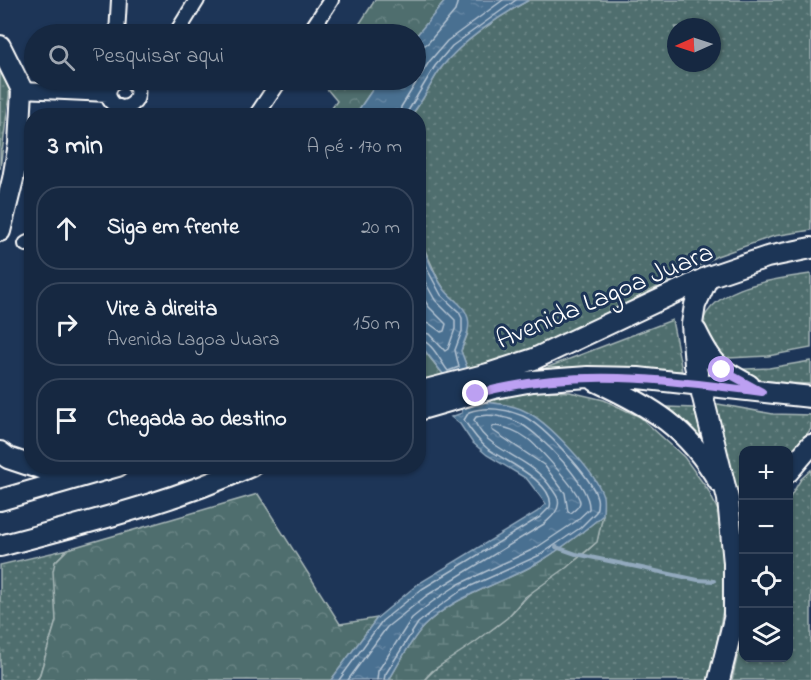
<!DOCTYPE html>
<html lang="pt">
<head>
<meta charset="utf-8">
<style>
  :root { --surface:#162841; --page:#1f3048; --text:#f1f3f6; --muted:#9ea6b1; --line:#35445a }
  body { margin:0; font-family:"Indie Flower",sans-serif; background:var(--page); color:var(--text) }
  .controls { position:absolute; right:18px; bottom:18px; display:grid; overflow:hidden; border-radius:12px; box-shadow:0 2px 4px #0004 }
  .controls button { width:54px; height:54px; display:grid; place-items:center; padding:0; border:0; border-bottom:2px solid var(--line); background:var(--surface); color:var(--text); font:30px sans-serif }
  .compass { position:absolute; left:667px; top:18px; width:54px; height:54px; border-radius:50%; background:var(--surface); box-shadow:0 2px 4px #0004; rotate:267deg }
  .stop { position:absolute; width:18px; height:18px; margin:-14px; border:4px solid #bca0f2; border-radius:50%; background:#fff }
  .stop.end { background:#bca0f2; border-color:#fff; box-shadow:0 2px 6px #0008 }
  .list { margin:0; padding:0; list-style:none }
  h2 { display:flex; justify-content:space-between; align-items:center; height:78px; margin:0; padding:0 24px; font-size:26px }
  h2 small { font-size:20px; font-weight:400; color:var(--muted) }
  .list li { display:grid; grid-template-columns:39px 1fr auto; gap:18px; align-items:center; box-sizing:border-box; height:84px; margin:0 12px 12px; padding:0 12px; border:2px solid var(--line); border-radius:24px }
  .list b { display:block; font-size:22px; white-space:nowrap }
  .list p { margin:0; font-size:20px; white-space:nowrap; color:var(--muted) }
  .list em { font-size:20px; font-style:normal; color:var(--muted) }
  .icon { flex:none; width:33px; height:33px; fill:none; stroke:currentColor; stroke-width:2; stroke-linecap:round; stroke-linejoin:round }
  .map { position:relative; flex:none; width:811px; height:680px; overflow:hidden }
  .search { position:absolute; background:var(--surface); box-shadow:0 2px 4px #0004; left:24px; top:24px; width:402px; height:66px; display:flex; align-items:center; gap:15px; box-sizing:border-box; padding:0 21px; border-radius:33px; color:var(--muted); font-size:22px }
  .panel { position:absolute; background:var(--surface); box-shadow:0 2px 4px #0004; left:24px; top:108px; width:402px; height:366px; border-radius:24px }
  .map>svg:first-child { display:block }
  .grass { fill:url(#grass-dots); stroke:#a7b6b6; stroke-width:1.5; fill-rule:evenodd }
  .forest { fill:url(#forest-crowns); stroke:#a7b6b6; stroke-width:1.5 }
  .wetland { fill:url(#wetland-marsh); stroke:#a7b6b6; stroke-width:1.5 }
  .water { fill:url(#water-ripples); stroke:#92a9bd; stroke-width:1.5 }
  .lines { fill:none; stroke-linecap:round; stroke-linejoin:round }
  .shore { stroke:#b6c5d3; stroke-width:1.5 }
  .stream { stroke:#92a9bd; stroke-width:4 }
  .street-casing { stroke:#fff; stroke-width:18 }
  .secondary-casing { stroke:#fff; stroke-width:24 }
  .street { stroke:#1d3557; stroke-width:14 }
  .secondary { stroke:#1d3557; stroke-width:20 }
  .route { stroke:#bca0f2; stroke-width:8 }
  .labels { text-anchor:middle; stroke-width:6; stroke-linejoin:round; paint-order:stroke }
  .street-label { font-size:27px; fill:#fff; stroke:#1d3557 }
</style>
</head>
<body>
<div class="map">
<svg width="811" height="680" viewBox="0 0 811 680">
  <defs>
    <pattern id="grass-dots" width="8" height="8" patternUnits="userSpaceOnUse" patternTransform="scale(1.5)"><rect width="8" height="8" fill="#4f6e6e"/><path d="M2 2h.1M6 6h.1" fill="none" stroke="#698484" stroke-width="1.8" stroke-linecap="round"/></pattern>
    <pattern id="forest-crowns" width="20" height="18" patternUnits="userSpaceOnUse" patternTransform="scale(1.5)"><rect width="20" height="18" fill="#4f6e6e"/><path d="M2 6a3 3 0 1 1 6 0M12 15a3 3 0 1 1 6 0" fill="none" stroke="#698484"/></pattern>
    <pattern id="wetland-marsh" width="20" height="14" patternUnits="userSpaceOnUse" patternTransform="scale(1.5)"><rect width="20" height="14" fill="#4f6e6e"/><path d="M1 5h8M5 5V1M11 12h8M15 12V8" fill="none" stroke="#698484"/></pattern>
    <pattern id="water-ripples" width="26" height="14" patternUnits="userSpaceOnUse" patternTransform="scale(1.5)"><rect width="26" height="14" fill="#496f91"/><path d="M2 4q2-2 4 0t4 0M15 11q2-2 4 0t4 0" fill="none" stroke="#6485a2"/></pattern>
  </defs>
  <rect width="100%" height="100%" fill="#1d3557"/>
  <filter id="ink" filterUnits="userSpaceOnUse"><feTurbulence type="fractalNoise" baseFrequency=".0167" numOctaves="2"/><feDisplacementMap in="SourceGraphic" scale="12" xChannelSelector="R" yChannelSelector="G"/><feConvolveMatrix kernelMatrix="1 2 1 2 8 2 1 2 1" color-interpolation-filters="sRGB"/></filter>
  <g filter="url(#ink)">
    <path class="grass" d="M529 0H811V230L774 236 717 256 535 351 468 370 461 351 468 333 456 301 446 292 439 281 419 237 418 116H411C424 101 430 83 441 68 460 43 501 15 529 0ZM676 27H712V63H676Z
      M0 68 10 88 0 169Z
      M811 274V348L768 356 709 359C706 351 699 340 700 333 704 286 775 279 811 274Z
      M672 320 682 371 571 367 543 369Z
      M811 361V384C781 384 752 380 724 370L769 368Z
      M537 390 570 392 604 400 640 417 684 457 708 490 723 521 729 578 710 680H424C444 658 480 640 504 620 518 608 528 593 544 582 561 569 581 559 595 543 599 539 599 531 600 526 607 493 596 481 576 457 549 425 528 405 485 402Z
      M718 404 773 414 811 415V429L789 455 788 450H744L743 527 733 479 713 410 714 405Z
      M668 407 694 408 703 442 687 424Z
      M811 470V680H732L743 631 744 658H788L789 499 801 479Z
      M68 549 55 562 56 621 39 677 36 680H0V565Z"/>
    <path class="forest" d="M375 0H446L416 36V34H353Z
      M325 80H379L355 115H327L337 101 322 83Z
      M418 343 447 379 419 385Z
      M258 494 340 624 377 618 331 680H36L39 677 56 621 53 571 55 562 68 549Z"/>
    <path class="wetland" d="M603 515 597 542 566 568 525 597 507 618 474 643 432 671 424 680H389C398 665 412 638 424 626 458 592 505 584 544 559 565 546 584 531 603 515Z"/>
    <path class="water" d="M446 0H529C500 15 461 42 441 68 430 83 424 101 411 115H355L379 80H416V36Z
      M418 237C427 255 433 274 444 289 452 300 465 305 468 318 471 330 464 340 461 351L468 370 447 379 419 343Z
      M479 402C494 403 511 404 525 411 547 421 596 472 603 496 604 502 603 509 603 515 584 531 565 546 544 559 505 584 458 592 424 626 412 638 398 665 389 680H331L377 618 418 584 537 512 546 504 527 479 487 455 472 442 460 424 451 417 462 413V407Z"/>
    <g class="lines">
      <path class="shore" d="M416 48 422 47 428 43 455 11 458 0
        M400 116 401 107 429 62 447 41 503 0
        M407 116 408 111 435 66 452 46 516 0
        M418 252 441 295 459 312 462 318V331L455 350 459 367 448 371C440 361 432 341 418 339
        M418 269 435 300 455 320V329L448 349 445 351 429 334 418 331
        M418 290 429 307 446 324 444 331 441 332 430 324 418 322
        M493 426C505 426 519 432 528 439 538 447 579 491 580 502 580 506 575 510 571 513L568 512 565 493 544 465 492 430Z
        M339 680 382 621 422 589 540 517 550 507C556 483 503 460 488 449 478 441 471 431 464 420L469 412C486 406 507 409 523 416 543 426 592 477 597 498 598 502 597 508 596 512L580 528 540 555 462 590 437 608 418 623 385 675 384 680
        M348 680 387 627 426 596 544 524C549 519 557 514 558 506 560 499 556 495 552 489 536 465 517 460 494 444 485 438 478 430 474 420L476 417C489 413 509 417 521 424 541 435 591 486 589 509L575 522 536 548 459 584 432 602 412 618 378 671 377 680"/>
      <path class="stream" d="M556 547 576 554 698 580 714 581"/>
      <defs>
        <path id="street" d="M117 34 119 0
          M176 34 197 0
          M309 34 331 0
          M117 80C103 89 107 103 121 108 133 107 139 100 137 88L130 80
          M22 90 108 94
          M256 116 280 80
          M26 244 32 241"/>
        <path id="secondary" d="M0 46 22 90 19 144 13 179 0 231
          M708 277 695 305 692 324 695 365 728 499 734 563V614
          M696 331C712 364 717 368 749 385
          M596 381C652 407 687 427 719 482
          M418 392 488 374 534 359 708 277 767 257 811 248
          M418 410 494 388 533 381 588 377 638 378 811 397
          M0 452 8 458 32 466
          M34 466 45 469H87
          M788 472 811 445
          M0 500 118 466
          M0 546C85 523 171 503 251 466
          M719 680 738 603"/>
      </defs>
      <use href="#street" class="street-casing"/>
      <use href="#secondary" class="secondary-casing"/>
      <use href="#street" class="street"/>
      <use href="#secondary" class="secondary"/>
    </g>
  </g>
  <g class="lines" filter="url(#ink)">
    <path class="route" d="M476 394C571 367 667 379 762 392L722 370"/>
  </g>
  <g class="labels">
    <g class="street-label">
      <text transform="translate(604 295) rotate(-23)" y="9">Avenida Lagoa Juara</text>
    </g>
  </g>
</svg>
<div class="controls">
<button>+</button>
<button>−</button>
<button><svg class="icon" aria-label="locate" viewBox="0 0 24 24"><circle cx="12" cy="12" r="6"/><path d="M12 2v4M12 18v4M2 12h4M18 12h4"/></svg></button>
<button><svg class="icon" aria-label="layers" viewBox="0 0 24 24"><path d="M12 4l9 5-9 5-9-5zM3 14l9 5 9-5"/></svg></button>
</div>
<svg class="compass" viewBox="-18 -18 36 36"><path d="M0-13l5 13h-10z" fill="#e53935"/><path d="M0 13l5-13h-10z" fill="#9ea6b1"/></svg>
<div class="stop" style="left:722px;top:370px"></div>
<div class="stop end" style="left:476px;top:394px"></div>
<div class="search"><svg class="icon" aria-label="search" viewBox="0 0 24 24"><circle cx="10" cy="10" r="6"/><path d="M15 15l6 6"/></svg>Pesquisar aqui</div>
<section class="panel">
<h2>3 min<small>A pé · 170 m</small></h2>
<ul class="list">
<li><svg class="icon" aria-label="ahead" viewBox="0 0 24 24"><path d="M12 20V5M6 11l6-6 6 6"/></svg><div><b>Siga em frente</b></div><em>20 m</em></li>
<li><svg class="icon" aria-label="right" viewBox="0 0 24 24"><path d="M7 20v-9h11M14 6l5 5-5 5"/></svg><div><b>Vire à direita</b><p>Avenida Lagoa Juara</p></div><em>150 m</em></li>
<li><svg class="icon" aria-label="arrive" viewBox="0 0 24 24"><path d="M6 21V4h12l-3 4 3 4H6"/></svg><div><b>Chegada ao destino</b></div></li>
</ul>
</section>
</div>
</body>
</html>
